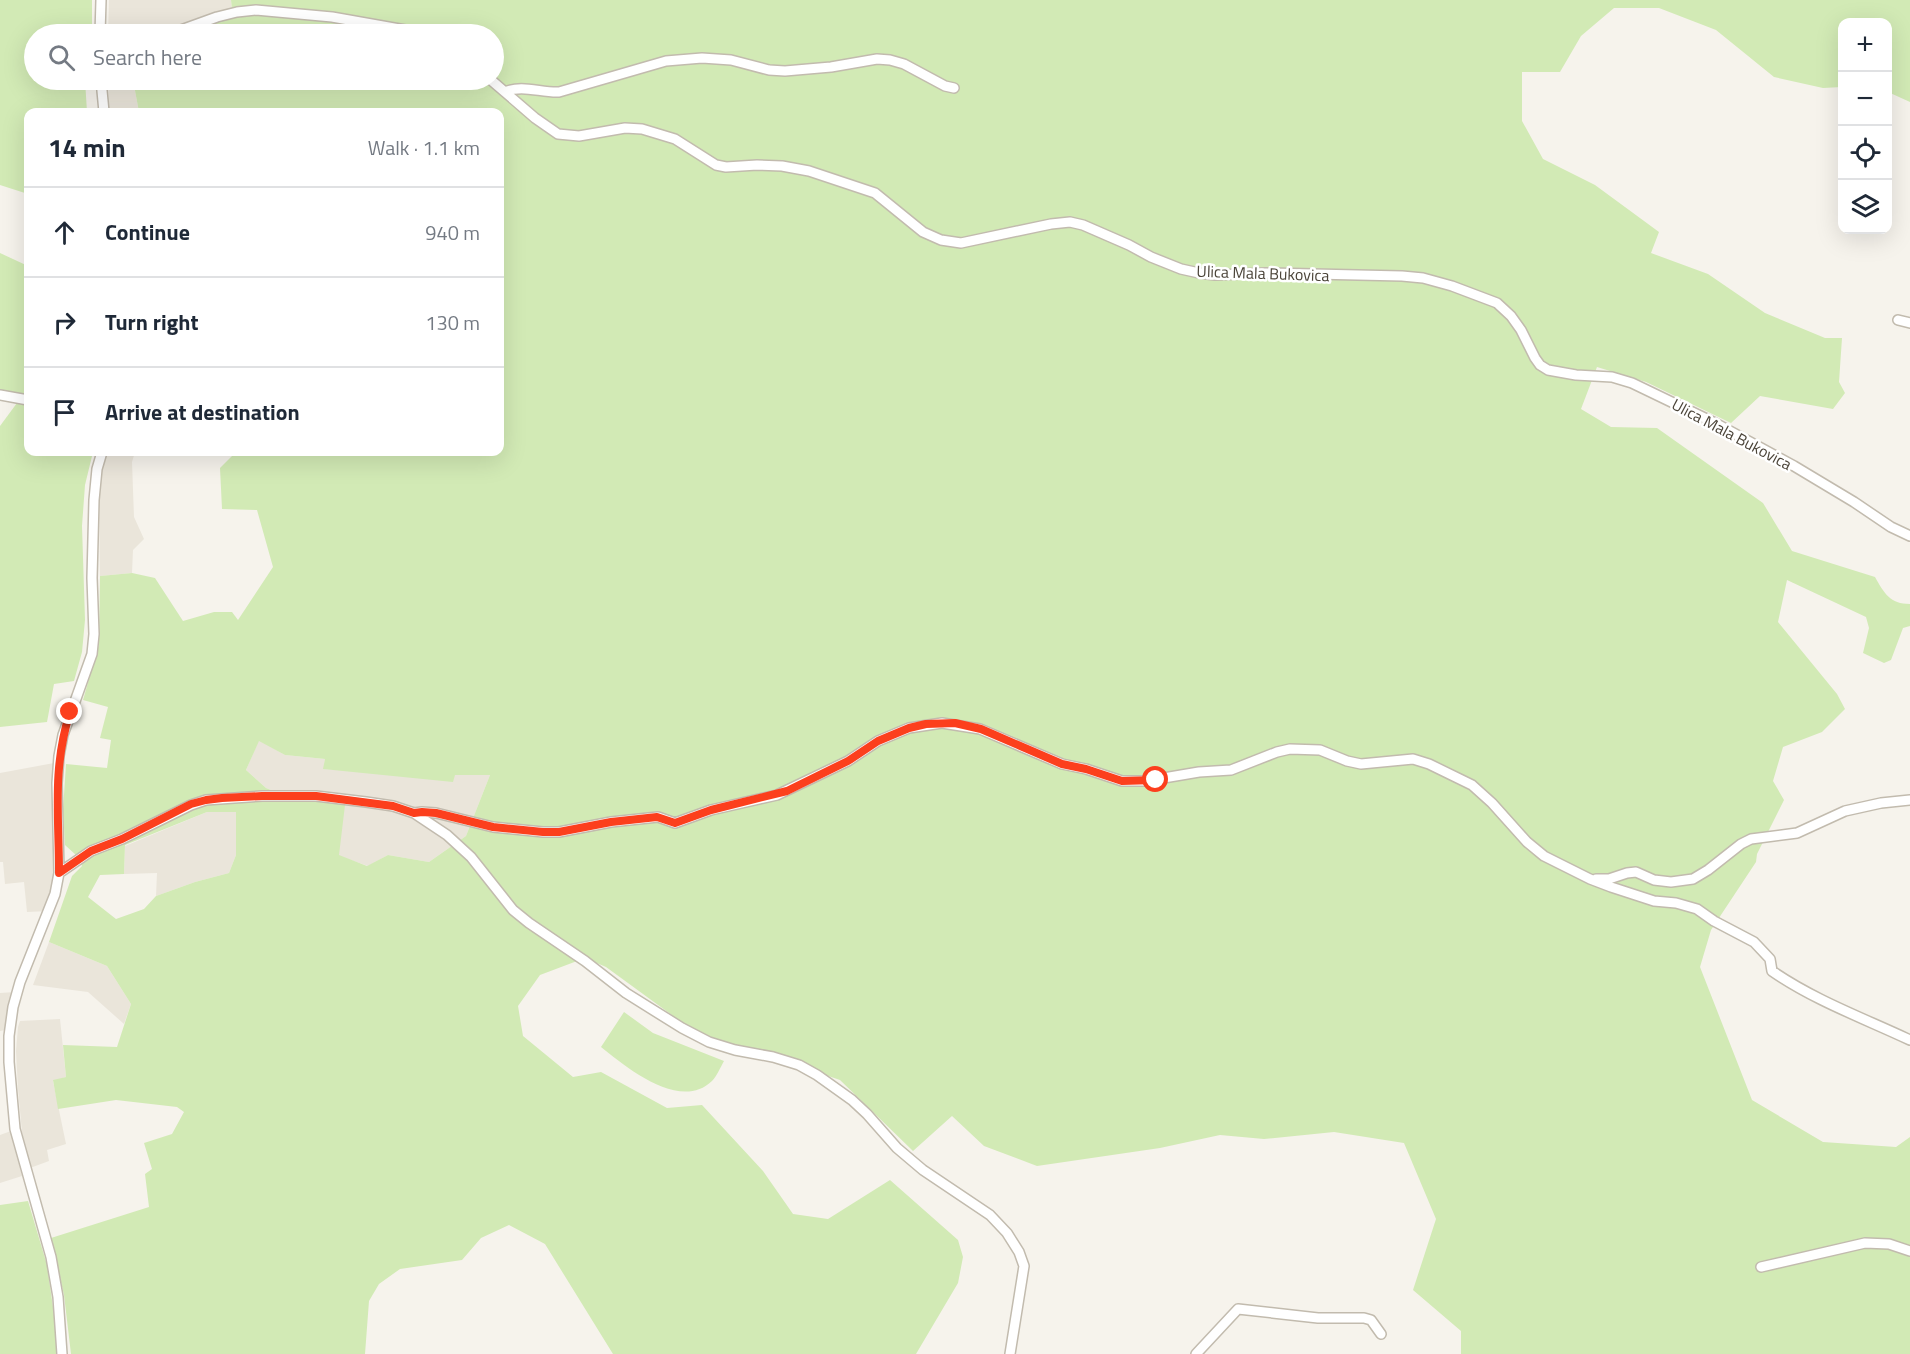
<!DOCTYPE html>
<html lang="en">
<head>
<meta charset="utf-8">
<style>
  :root { --surface:#fff; --page:#f6f6f7; --text:#1f2937; --muted:#747a83; --line:#e0e1e3 }
  body { margin:0; font-family:"Titillium Web",sans-serif; background:var(--page); color:var(--text) }
  .controls { position:absolute; right:18px; top:18px; display:grid; overflow:hidden; border-radius:12px; box-shadow:0 6px 24px #0002 }
  .controls button { width:54px; height:54px; display:grid; place-items:center; padding:0; border:0; border-bottom:2px solid var(--line); background:var(--surface); color:var(--text); font:30px sans-serif }
  .stop { position:absolute; width:18px; height:18px; margin:-14px; border:4px solid #fc3f1d; border-radius:50%; background:#fff }
  .stop.end { background:#fc3f1d; border-color:#fff; box-shadow:0 2px 6px #0008 }
  .list { margin:0; padding:0; list-style:none }
  h2 { display:flex; justify-content:space-between; align-items:center; height:78px; margin:0; padding:0 24px; font-size:26px }
  h2 small { font-size:20px; font-weight:400; color:var(--muted) }
  .list li { display:grid; grid-template-columns:39px 1fr auto; gap:18px; align-items:center; box-sizing:border-box; height:90px; padding:0 24px; border-top:2px solid var(--line) }
  .list b { display:block; font-size:22px; white-space:nowrap }
  .list em { font-size:20px; font-style:normal; color:var(--muted) }
  .icon { flex:none; width:33px; height:33px; fill:none; stroke:currentColor; stroke-width:2; stroke-linecap:round; stroke-linejoin:round }
  .map { position:relative; flex:none; width:1910px; height:1354px; overflow:hidden }
  .search { position:absolute; background:var(--surface); box-shadow:0 6px 24px #0002; left:24px; top:24px; width:480px; height:66px; display:flex; align-items:center; gap:15px; box-sizing:border-box; padding:0 21px; border-radius:33px; color:var(--muted); font-size:22px }
  .panel { position:absolute; background:var(--surface); box-shadow:0 6px 24px #0002; left:24px; top:108px; width:480px; height:348px; border-radius:12px }
  .map>svg:first-child { display:block }
  .residential { fill:#eae5da }
  .green { fill:#d2eab5; fill-rule:evenodd }
  .lines { fill:none; stroke-linecap:round; stroke-linejoin:round }
  .minor-casing { stroke:#c2bbae; stroke-width:12 }
  .minor { stroke:#fff; stroke-width:9 }
  .route { stroke:#fc3f1d; stroke-width:8 }
  .labels { text-anchor:middle; stroke-width:5; stroke-linejoin:round; paint-order:stroke }
  .street-label { font-size:16px; fill:#4b4439; stroke:#fff }
</style>
</head>
<body>
<div class="map">
<svg width="1910" height="1354" viewBox="0 0 1910 1354">
  <rect width="100%" height="100%" fill="#f6f3ec"/>
  <path class="residential" d="M109 0H231L232 9 191 22 163 34H108Z
    M108 80H133L139 112H109Z
    M108 452H135L132 462 134 517 144 539 133 550 132 573 100 576 99 493 102 470Z
    M259 740 285 755 325 759 324 769 455 775H490L466 836 429 862 388 855 368 866 339 856 288 797 266 788 246 770Z
    M54 763 57 869 49 911 27 912 24 882 5 884 3 862H0V773Z
    M207 812H236V855L229 873 195 882 156 896 157 873 124 874 125 846Z
    M49 942 107 966 131 1004 124 1024 88 992 33 985Z
    M15 992 5 1030 0 1031V993Z
    M60 1019 66 1077 53 1081 66 1144 47 1150 49 1161 30 1168 22 1132 18 1089 16 1051 18 1027 20 1021Z
    M11 1131 22 1176 0 1183V1135Z"/>
  <path class="green" d="M0 0H92V34H34V80H85L87 112H28V194L0 185Z
    M231 0H1910V102L1888 92V22H1842V87L1823 88 1774 77 1716 30 1659 8H1614L1581 36 1560 72H1522V121L1543 159 1595 185 1659 232 1651 253 1708 274 1765 313 1825 338H1842L1839 382 1845 393 1833 409 1760 396 1731 423 1646 382 1597 367 1581 409 1611 427 1657 428 1763 503 1792 551 1875 577C1884 593 1890 604 1910 604V626L1903 628 1891 660 1884 663 1863 653 1869 628 1866 617 1787 580 1778 622 1837 694 1845 709 1822 732 1783 747 1773 781 1784 800 1757 854 1756 862 1711 930 1700 967 1752 1100 1823 1142 1896 1147 1910 1137V1354H1461V1331L1413 1290 1436 1219 1404 1143 1334 1132 1264 1139 1220 1135 1160 1148 1037 1166 984 1146 952 1116 913 1151 840 1080 781 1060 739 1051 691 1029 606 967 585 958 540 975 518 1006 523 1036 573 1077 601 1072 667 1108 702 1105 763 1171 793 1214 828 1219 890 1180 958 1240 963 1257 958 1283 916 1354H613L545 1244 509 1225 481 1238 462 1260 400 1269 379 1284 369 1301 365 1354H71L64 1295 51 1238 149 1207 145 1174 152 1169 144 1143 172 1134 184 1112 177 1107 116 1100 58 1109 53 1080 66 1077 63 1045 117 1047 131 1004 107 966 49 942 72 876 82 866 77 856 65 845 63 810 66 764 107 768 111 740 100 738 108 707 83 700 99 644 100 576 132 573 155 578 183 621 214 612H232L238 620 273 567 257 510 222 509 220 468 236 452H500V112H139L133 80H494V34H163L191 22 232 9ZM259 741 285 755 325 759 323 769 453 782 455 775H490L466 836 429 862 388 855 367 866 339 855 345 805 288 797 266 788 246 770ZM207 812H236V855L229 873 195 882 156 896 144 909 116 919 88 897 100 875 124 874 125 845Z
    M0 253 28 266V452H93L85 485 82 526 85 620 82 652 74 681 54 684 47 722 0 727V426L17 403 11 395 0 393Z
    M624 1012 653 1033 724 1061C720 1068 717 1076 712 1081 680 1112 626 1067 601 1047Z
    M28 1201 47 1265 55 1321 57 1354H0V1205Z"/>
  <g class="lines">
    <defs>
      <path id="minor" d="M100 34 101 0
        M170 34 217 17 237 12 256 10 332 17 428 34
        M101 80 104 112
        M491 80 535 118 558 134 579 136 625 128 642 129 675 139 716 165 726 167 757 165 782 166 809 171 875 193 923 232 941 240 961 243 1051 224 1070 222 1083 225 1129 245 1151 257 1181 269 1199 273 1215 275 1266 273 1402 276 1423 278 1452 286 1497 303 1511 316 1521 330 1535 358 1540 365 1548 370 1576 375 1612 377 1632 383 1715 423 1794 466 1854 502 1891 527 1910 536
        M505 92C522 84 541 93 559 92L666 61 702 58 731 60 769 70 785 71 831 67 877 59 890 60 904 64 945 86 954 88
        M1898 320 1910 323
        M0 395 28 400
        M414 813 422 812 436 813 493 827 543 832H559L611 822 658 817 675 823 711 810 777 795 848 761 878 741 909 728 942 723 980 729 1062 764 1086 769 1122 781H1146L1199 772 1231 770 1277 752 1290 749 1320 750 1347 761 1361 764 1413 759 1429 764 1472 785 1492 803 1527 842 1544 856 1590 879 1611 887 1654 901 1676 903 1697 909 1714 921 1754 942 1770 959 1772 971C1814 1000 1863 1018 1910 1040
        M59 873 91 851 122 839 191 805 206 800 262 796H316L366 802 393 806 414 813 447 835 471 857 513 910 529 923 585 961 626 993 682 1028 709 1042 735 1050 773 1057 799 1065 817 1075 852 1100 867 1114 897 1148 923 1170 990 1215 1007 1233 1019 1252 1024 1266 1010 1354
        M1596 879H1609L1627 873 1636 872 1654 880 1671 882 1693 879 1708 870 1741 844 1751 839 1797 833 1845 811 1881 803 1910 800
        M1761 1267 1865 1243 1889 1244 1910 1251
        M62 1354 58 1297 51 1257 15 1129 9 1062V1036L13 1007 20 982 55 894 59 873 57 783 59 756 63 735 92 654 94 634 92 578 94 500 97 469 102 452
        M1196 1354 1238 1309 1318 1318H1364L1371 1320 1381 1334"/>
    </defs>
    <use href="#minor" class="minor-casing"/>
    <use href="#minor" class="minor"/>
  </g>
  <g class="lines">
    <path class="route" d="M70 712C52 769 59 815 59 873L91 851 122 839 191 804 206 800 222 798 262 796H316L393 806 414 813 422 812 436 813 493 827 543 832H559L611 822 657 817 675 823 711 810 787 791 848 761 878 741 909 728 926 724 955 723 981 729 1062 764 1086 769 1122 781 1156 780"/>
  </g>
  <g class="labels">
    <g class="street-label">
      <text transform="translate(1263 273) rotate(2)" y="6">Ulica Mala Bukovica</text>
      <text transform="translate(1732 434) rotate(28)" y="6">Ulica Mala Bukovica</text>
    </g>
  </g>
</svg>
<div class="controls">
<button>+</button>
<button>−</button>
<button><svg class="icon" aria-label="locate" viewBox="0 0 24 24"><circle cx="12" cy="12" r="6"/><path d="M12 2v4M12 18v4M2 12h4M18 12h4"/></svg></button>
<button><svg class="icon" aria-label="layers" viewBox="0 0 24 24"><path d="M12 4l9 5-9 5-9-5zM3 14l9 5 9-5"/></svg></button>
</div>
<div class="stop" style="left:1156px;top:780px"></div>
<div class="stop end" style="left:70px;top:712px"></div>
<div class="search"><svg class="icon" aria-label="search" viewBox="0 0 24 24"><circle cx="10" cy="10" r="6"/><path d="M15 15l6 6"/></svg>Search here</div>
<section class="panel">
<h2>14 min<small>Walk · 1.1 km</small></h2>
<ul class="list">
<li><svg class="icon" aria-label="ahead" viewBox="0 0 24 24"><path d="M12 20V5M6 11l6-6 6 6"/></svg><div><b>Continue</b></div><em>940 m</em></li>
<li><svg class="icon" aria-label="right" viewBox="0 0 24 24"><path d="M7 20v-9h11M14 6l5 5-5 5"/></svg><div><b>Turn right</b></div><em>130 m</em></li>
<li><svg class="icon" aria-label="arrive" viewBox="0 0 24 24"><path d="M6 21V4h12l-3 4 3 4H6"/></svg><div><b>Arrive at destination</b></div></li>
</ul>
</section>
</div>
</body>
</html>
